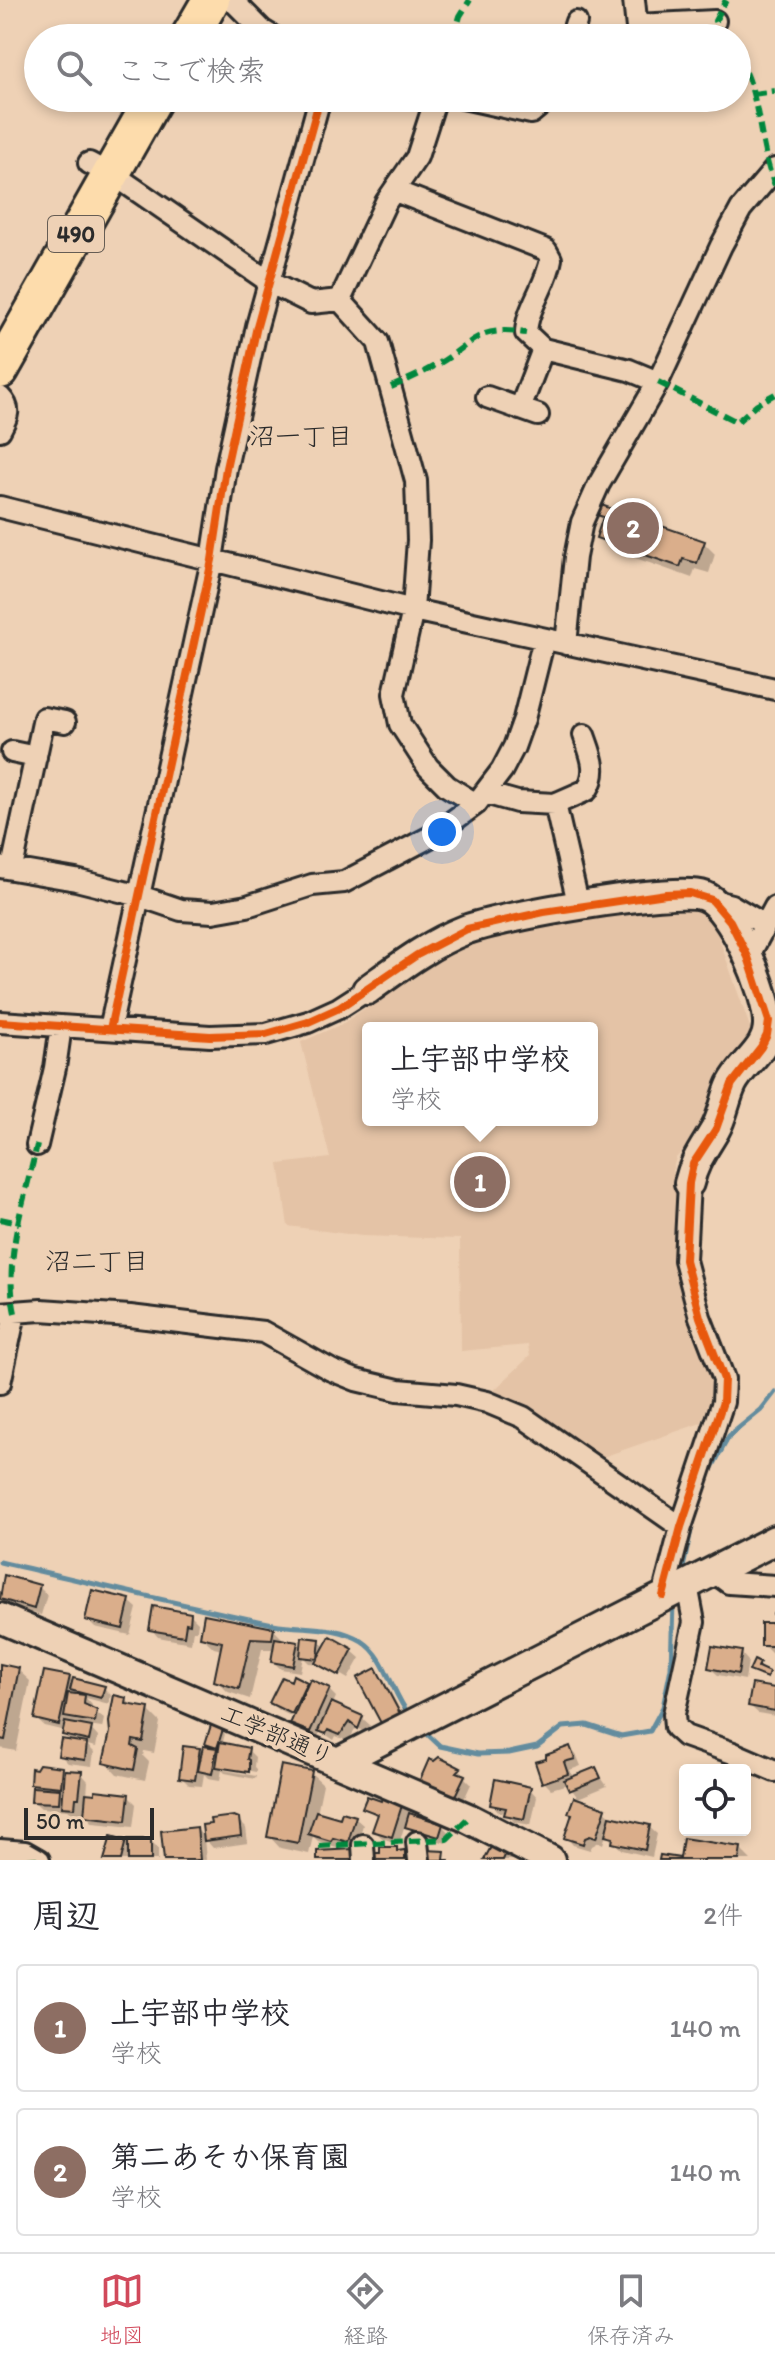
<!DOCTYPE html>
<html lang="ja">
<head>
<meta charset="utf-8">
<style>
  :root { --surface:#fff; --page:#f2f2f3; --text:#2b2b33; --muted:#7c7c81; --line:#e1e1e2; --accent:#d1495b }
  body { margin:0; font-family:Itim,"Klee One",sans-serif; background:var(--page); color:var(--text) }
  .controls { position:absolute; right:24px; bottom:24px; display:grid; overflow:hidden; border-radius:8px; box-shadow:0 4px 12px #0003 }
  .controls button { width:72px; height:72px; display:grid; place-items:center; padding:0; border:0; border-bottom:2px solid var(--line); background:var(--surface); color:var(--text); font:40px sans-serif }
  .scale { position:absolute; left:24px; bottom:20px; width:130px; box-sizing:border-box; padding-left:8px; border:4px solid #2b2b2b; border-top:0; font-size:22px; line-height:28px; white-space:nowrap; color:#2b2b2b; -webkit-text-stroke:6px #eed1b5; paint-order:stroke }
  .you { position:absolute; left:442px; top:832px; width:28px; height:28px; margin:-20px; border:6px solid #fff; border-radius:50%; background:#1a73e8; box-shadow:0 0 0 12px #1a73e833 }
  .badge { display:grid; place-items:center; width:52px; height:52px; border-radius:50%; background:var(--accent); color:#fff; font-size:26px; font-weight:700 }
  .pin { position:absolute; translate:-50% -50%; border:4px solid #fff; box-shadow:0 2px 8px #0006 }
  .popup { position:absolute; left:362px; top:1022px; width:236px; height:104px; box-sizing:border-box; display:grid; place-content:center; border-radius:8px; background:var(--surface); filter:drop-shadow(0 2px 6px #0005); font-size:26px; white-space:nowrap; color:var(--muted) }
  .popup b { font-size:30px; color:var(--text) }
  .popup::after { content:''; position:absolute; left:50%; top:100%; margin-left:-16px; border:16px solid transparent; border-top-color:var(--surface) }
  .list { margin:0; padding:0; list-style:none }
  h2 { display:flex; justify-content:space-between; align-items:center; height:104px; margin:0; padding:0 32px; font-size:34px }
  h2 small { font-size:26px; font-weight:400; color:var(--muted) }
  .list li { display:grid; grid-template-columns:52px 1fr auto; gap:24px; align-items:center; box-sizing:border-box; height:128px; margin:0 16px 16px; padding:0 16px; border:2px solid var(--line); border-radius:8px }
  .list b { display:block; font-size:30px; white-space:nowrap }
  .list p { margin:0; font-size:26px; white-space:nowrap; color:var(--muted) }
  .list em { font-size:26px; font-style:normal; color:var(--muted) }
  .icon { flex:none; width:44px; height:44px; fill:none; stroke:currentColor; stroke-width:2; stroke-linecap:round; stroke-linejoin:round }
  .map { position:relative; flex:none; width:775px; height:1860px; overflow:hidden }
  .search { position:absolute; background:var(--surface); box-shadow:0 4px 12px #0003; left:24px; right:24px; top:24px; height:88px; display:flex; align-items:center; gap:20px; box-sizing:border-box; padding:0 28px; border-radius:44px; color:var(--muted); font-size:30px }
  .sheet { height:392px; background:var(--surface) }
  nav { display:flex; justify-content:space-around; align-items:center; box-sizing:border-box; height:112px; border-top:2px solid var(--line); background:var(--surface); font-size:22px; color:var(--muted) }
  nav a { display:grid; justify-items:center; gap:4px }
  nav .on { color:var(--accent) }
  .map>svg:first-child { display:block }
  .built { fill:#e4c3a6; fill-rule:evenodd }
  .shadow { fill:#0003 }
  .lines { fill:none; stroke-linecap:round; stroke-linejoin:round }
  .stream { stroke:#638c9e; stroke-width:5 }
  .building { fill:#daae8b; stroke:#2b2b2b; stroke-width:2 }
  .street-casing { stroke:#2b2b2b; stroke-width:26 }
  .secondary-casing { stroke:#2b2b2b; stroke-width:34 }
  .highway-casing { stroke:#2b2b2b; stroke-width:42 }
  .street { stroke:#eed1b5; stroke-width:20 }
  .secondary { stroke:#eed1b5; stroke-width:28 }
  .highway { stroke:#fddcac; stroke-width:36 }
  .quiet { stroke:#00873e; stroke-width:6; stroke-dasharray:12 6; stroke-linecap:butt }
  .cycleway-casing { stroke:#eed1b5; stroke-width:13 }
  .cycleway { stroke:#e8590c; stroke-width:8 }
  .labels { text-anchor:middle; stroke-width:8; stroke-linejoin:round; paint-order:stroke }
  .shield { fill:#eed1b5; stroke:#665d54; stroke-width:2 }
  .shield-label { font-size:22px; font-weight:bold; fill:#2b2b2b }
  .street-label { font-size:24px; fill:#2b2b2b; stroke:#eed1b5 }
  .neighbourhood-label { font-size:26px; fill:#2b2b2b; stroke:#eed1b5 }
</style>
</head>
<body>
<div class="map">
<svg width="775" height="1860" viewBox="0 0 775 1860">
  <rect width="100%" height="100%" fill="#eed1b5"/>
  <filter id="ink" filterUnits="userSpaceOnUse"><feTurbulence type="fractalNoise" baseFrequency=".0125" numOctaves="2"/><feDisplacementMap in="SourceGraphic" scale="16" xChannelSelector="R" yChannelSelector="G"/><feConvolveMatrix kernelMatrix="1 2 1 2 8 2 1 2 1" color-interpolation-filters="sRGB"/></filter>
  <g filter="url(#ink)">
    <path class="built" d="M692 905 704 908 712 918 754 1039 705 1126 676 1158 672 1171 682 1193 673 1258 711 1364 712 1395 701 1423 594 1460 488 1396 530 1356 528 1345 461 1351 460 1239 362 1236 288 1226 279 1164 330 1158 301 1042 342 1024 449 951 489 934ZM368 1028H592V1120H368Z"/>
    <path class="shadow" d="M599 514 704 543 715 554 709 573 695 569 692 578 610 549 598 538 604 519Z
      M5 1578 39 1587 47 1595 41 1615 7 1606 0 1599Z
      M129 1601 137 1608 130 1635 95 1627 87 1619Z
      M191 1615 198 1622 197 1630H193L191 1643 158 1637 151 1629Z
      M775 1615V1657L763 1645 774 1625Z
      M273 1629 286 1642 297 1643 303 1649 319 1641 326 1648 331 1639 352 1651 360 1658 348 1679 324 1665V1669L319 1664 309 1663 303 1657 300 1672 281 1669 273 1662 275 1649H262L250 1699 228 1692 216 1680 222 1650 214 1648 202 1637Z
      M741 1653 748 1661 745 1680 718 1675 710 1668Z
      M0 1666 18 1670 30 1681 16 1751 0 1748Z
      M376 1671 383 1678 408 1725 392 1733Z
      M69 1678 74 1683 104 1688 111 1695 109 1704 86 1698 92 1705 91 1709 104 1719 102 1728 88 1726 98 1737 96 1747 87 1745 94 1752 92 1766 68 1763 61 1756 72 1743 64 1735 65 1731 44 1726 36 1719Z
      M292 1684 329 1690 336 1697 333 1704 362 1718 370 1725 366 1734 357 1727 348 1741 336 1736 334 1740 321 1731 317 1738 300 1731 293 1723 295 1718 278 1710 271 1703Z
      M775 1690V1716L758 1713 750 1706Z
      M126 1700 134 1707 148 1710 160 1722 154 1753 144 1751 143 1756 149 1762 145 1780 117 1774 106 1762Z
      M222 1731 225 1734 222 1745 248 1750 255 1757 254 1767 256 1769V1772L224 1766V1770L256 1776 255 1779 225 1773 222 1770 220 1780 208 1778 204 1774 202 1786 189 1785 181 1777 199 1750 203 1754 213 1750 207 1743Z
      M570 1748 577 1756 581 1766 570 1770 573 1778 595 1769 607 1786 578 1798 568 1784 551 1789 544 1782Z
      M434 1764 459 1769 467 1776 465 1778 471 1784 462 1804 428 1789Z
      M62 1768 66 1772 81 1773 88 1781 87 1795 128 1796 136 1804 133 1827 93 1823 85 1814 72 1813 68 1810 41 1808 33 1801 38 1790 32 1784Z
      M311 1773 323 1784 317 1813 341 1821 355 1818 363 1825 356 1848 340 1844 339 1848 318 1841 313 1836 309 1854 280 1848 269 1836Z
      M530 1789 537 1797 531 1825 514 1822 507 1813 499 1812 492 1804Z
      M382 1803 402 1804 410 1811 408 1815 442 1825 449 1833 446 1843 415 1834 405 1824 399 1844 382 1838 374 1830 378 1817 365 1808Z
      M604 1810 612 1817 649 1827 657 1834 652 1857 622 1850 606 1835 603 1844 599 1842 592 1846 590 1850 573 1845 566 1837 573 1815 570 1812Z
      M238 1820 246 1828 248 1843 213 1848 204 1838 206 1860H166L196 1829 206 1839Z
      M151 1841 158 1848V1860H106L125 1842 130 1846Z
      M740 1849 751 1860H681Z
      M506 1852 513 1860H486Z"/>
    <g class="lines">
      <path class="stream" d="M707 1477 729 1436 761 1410 775 1392
        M0 1562C91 1583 182 1605 273 1624 303 1630 335 1624 362 1641 388 1658 391 1694 411 1717
        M681 1577 693 1521
        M423 1730 440 1746 478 1754 509 1753 537 1747 563 1727 587 1725 621 1736 650 1731 663 1707 671 1668 673 1602"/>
    </g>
    <path class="building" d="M601 505 705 541 697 563 683 559 680 567 596 538 603 517 597 515Z
      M4 1575 40 1585 34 1609 0 1599Z
      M92 1590 130 1599 123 1629 85 1620Z
      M153 1606 191 1613 190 1624 186 1623 184 1636 149 1630Z
      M773 1613H775V1646H761V1623H773Z
      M204 1614 274 1628 272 1639 251 1638 239 1689 214 1681 222 1642 200 1637Z
      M330 1636 353 1649 339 1676 315 1663Z
      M302 1637 320 1639 318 1659 300 1657Z
      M275 1638 298 1642 293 1666 271 1662Z
      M712 1646 742 1651 738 1674 708 1668Z
      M754 1660 760 1663 758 1667 769 1672 767 1678 749 1671Z
      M0 1664 19 1668 5 1740 0 1739Z
      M376 1668 402 1717 383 1727 357 1678Z
      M44 1671 70 1676 59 1725 34 1719Z
      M293 1675 307 1682 292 1714 269 1703 282 1677 291 1681Z
      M73 1678 105 1686 101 1698 70 1690Z
      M310 1679 330 1688 310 1732 290 1724Z
      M752 1684 775 1688V1711L748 1706Z
      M68 1693 85 1695 84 1704 97 1710 95 1722 64 1717Z
      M114 1695 127 1698 126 1704 149 1708 143 1742 133 1740 132 1746 138 1749 134 1770 103 1763 110 1732 109 1722Z
      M331 1702 363 1716 358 1729 349 1722 340 1735 328 1730 326 1734 318 1731Z
      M65 1722 92 1727 89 1741 62 1735Z
      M211 1725 223 1729 217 1748 205 1744Z
      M61 1739 87 1743 85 1760 58 1756Z
      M220 1742 249 1748 247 1759 249 1760V1772L216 1767Z
      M183 1746 200 1748 195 1780 179 1778Z
      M203 1746 217 1748 212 1774 198 1771Z
      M570 1746 575 1759 564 1762 568 1774 542 1783 535 1762 546 1759V1755Z
      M439 1757 461 1768 457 1772 465 1775 454 1798 419 1782 429 1759 434 1761Z
      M39 1764 63 1767 61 1787 30 1784 31 1768 36 1769Z
      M281 1765 312 1771 298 1843 267 1837Z
      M596 1767 601 1778 569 1791 564 1780Z
      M65 1770 82 1771 79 1798H76L75 1808 62 1807Z
      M495 1779 531 1787 524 1819 504 1815 506 1808 490 1805Z
      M32 1787 60 1789 59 1803 31 1802Z
      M95 1790 129 1794 126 1821 84 1816 86 1793 95 1794Z
      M383 1795 403 1802 392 1837 372 1831 378 1814 362 1808 367 1796 381 1801Z
      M574 1797 606 1808 596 1838 590 1836 585 1838 583 1844 564 1838 572 1814 568 1813Z
      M316 1811 340 1818 342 1812 356 1816 348 1842 333 1838 331 1841 308 1834Z
      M409 1813 443 1824 439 1837 405 1827Z
      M234 1816 239 1818 241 1836 204 1841 202 1825 211 1824 210 1819Z
      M610 1816 650 1825 645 1850 612 1843 613 1838 605 1836Z
      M197 1827 200 1860H164L161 1831Z
      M111 1836 126 1840 121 1860H104Z
      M683 1838 741 1847 739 1860H659L660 1855 680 1858Z
      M128 1839H151V1860H128Z
      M493 1843 507 1851 503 1860H484Z
      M380 1847H397V1851L405 1850V1860H368V1853H380Z
      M354 1849 355 1860H317V1851Z
      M425 1850 445 1851 444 1860H450H424Z"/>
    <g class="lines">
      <defs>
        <path id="street" d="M232 0 262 30 275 38
          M634 0 638 38
          M637 25 715 21
          M571 38 576 22
          M463 98 531 113 549 98
          M89 163 123 181 271 283 311 303 340 300
          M395 191 546 250 551 259C547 285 527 307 526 333L543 349 629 370 658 382
          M340 300 378 342 416 481 418 540 413 610 394 694 400 724 428 767 447 786 476 804
          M340 300 386 202 417 157 436 98
          M0 397C12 409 7 417 0 430
          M487 397 538 415
          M520 409 543 349
          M0 507 413 610 775 689
          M566 644 575 557 582 522 599 484 658 382 721 246 741 209 775 169
          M12 752 36 757
          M485 793 517 802 555 804 587 790C599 771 591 755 584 735
          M555 804 579 907
          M0 867 76 880 140 896 181 910 213 912 247 906 312 885 344 882 432 836 476 804 502 770 514 747 524 719 544 639
          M12 868 44 718 65 722
          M712 900 731 905 765 925
          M748 957 775 907
          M0 1022 210 1036 266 1034 308 1022 339 1008 367 990
          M110 1029 212 560 226 468 257 326 320 98
          M37 1145 55 1068 61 1026
          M0 1313 41 1310 130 1316 263 1332 331 1370 356 1380 398 1390 456 1395 487 1402 523 1417 681 1527
          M0 1383 15 1313
          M713 1571 729 1583 775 1586
          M687 1585 694 1622 674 1714 675 1727 685 1736 733 1753 775 1771
          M663 1596 681 1527 723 1402 724 1379 700 1317 685 1260 689 1183
          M417 1842 419 1860
          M363 1845 364 1860
          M0 1850 25 1852 39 1860"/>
        <path id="secondary" d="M367 990C398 968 429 944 465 930 499 917 675 885 704 896 732 906 768 994 768 1023 769 1049 743 1062 732 1084 725 1099 723 1116 715 1130 704 1149 694 1161 689 1183
          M0 1618 468 1818 550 1860
          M340 1761 775 1540"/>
        <path id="highway" d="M189 38 211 0
          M0 370 154 98"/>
      </defs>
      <use href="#street" class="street-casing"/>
      <use href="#secondary" class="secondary-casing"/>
      <use href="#highway" class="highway-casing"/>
      <use href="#street" class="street"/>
      <use href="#secondary" class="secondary"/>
      <use href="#highway" class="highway"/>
      <path class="quiet" d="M454 38 460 16 470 0
        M723 38 715 21 726 0
        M737 57C760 85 758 148 775 185
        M753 94 775 91
        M658 382 737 422 757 404 775 394
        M391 387C407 380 423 373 438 364 474 343 477 325 526 333
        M0 1219 19 1223
        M15 1313C3 1258 25 1199 37 1145
        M319 1846 447 1839 468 1818
        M27 1860 37 1859"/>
      <defs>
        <path id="cycleway" d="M0 1022 210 1036 266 1034 308 1022 339 1008 417 955 467 929 544 912 666 894 690 893 712 900 730 921 748 957 769 1021 767 1035 761 1047 732 1084 716 1129 693 1164 689 1183 685 1260 700 1317 724 1379 723 1402 681 1527 663 1596
          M110 1029 212 560 226 468 257 326 320 98"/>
      </defs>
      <use href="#cycleway" class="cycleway-casing"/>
      <use href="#cycleway" class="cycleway"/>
    </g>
  </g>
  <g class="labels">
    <rect class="shield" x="48" y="216" width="56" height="36" rx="6"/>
    <g class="shield-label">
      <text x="76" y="242">490</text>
    </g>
    <g class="street-label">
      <text transform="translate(277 1735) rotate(23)" y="8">工学部通り</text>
    </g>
    <g class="neighbourhood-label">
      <text x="301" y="445">沼一丁目</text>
      <text x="97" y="1270">沼二丁目</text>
    </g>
  </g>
</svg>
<div class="controls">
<button><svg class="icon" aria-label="locate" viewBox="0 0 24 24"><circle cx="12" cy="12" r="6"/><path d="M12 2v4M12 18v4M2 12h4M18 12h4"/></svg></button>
</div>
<div class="scale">50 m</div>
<div class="you"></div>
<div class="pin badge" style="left:480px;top:1182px;background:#8d6e63">1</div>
<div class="popup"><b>上宇部中学校</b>学校</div>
<div class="pin badge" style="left:633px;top:528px;background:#8d6e63">2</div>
<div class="search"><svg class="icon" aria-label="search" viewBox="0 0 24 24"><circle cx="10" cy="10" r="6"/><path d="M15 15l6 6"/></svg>ここで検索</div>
</div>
<section class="sheet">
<h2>周辺<small>2件</small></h2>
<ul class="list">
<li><span class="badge" style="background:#8d6e63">1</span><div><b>上宇部中学校</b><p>学校</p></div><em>140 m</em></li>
<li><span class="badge" style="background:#8d6e63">2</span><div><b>第二あそか保育園</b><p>学校</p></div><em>140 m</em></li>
</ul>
</section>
<nav>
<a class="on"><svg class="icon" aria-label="map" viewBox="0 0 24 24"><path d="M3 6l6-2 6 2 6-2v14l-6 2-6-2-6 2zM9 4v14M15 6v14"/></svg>地図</a>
<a><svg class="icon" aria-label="directions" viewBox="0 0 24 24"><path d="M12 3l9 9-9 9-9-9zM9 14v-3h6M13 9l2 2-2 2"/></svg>経路</a>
<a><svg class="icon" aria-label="saved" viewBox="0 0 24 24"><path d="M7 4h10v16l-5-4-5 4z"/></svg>保存済み</a>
</nav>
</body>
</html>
